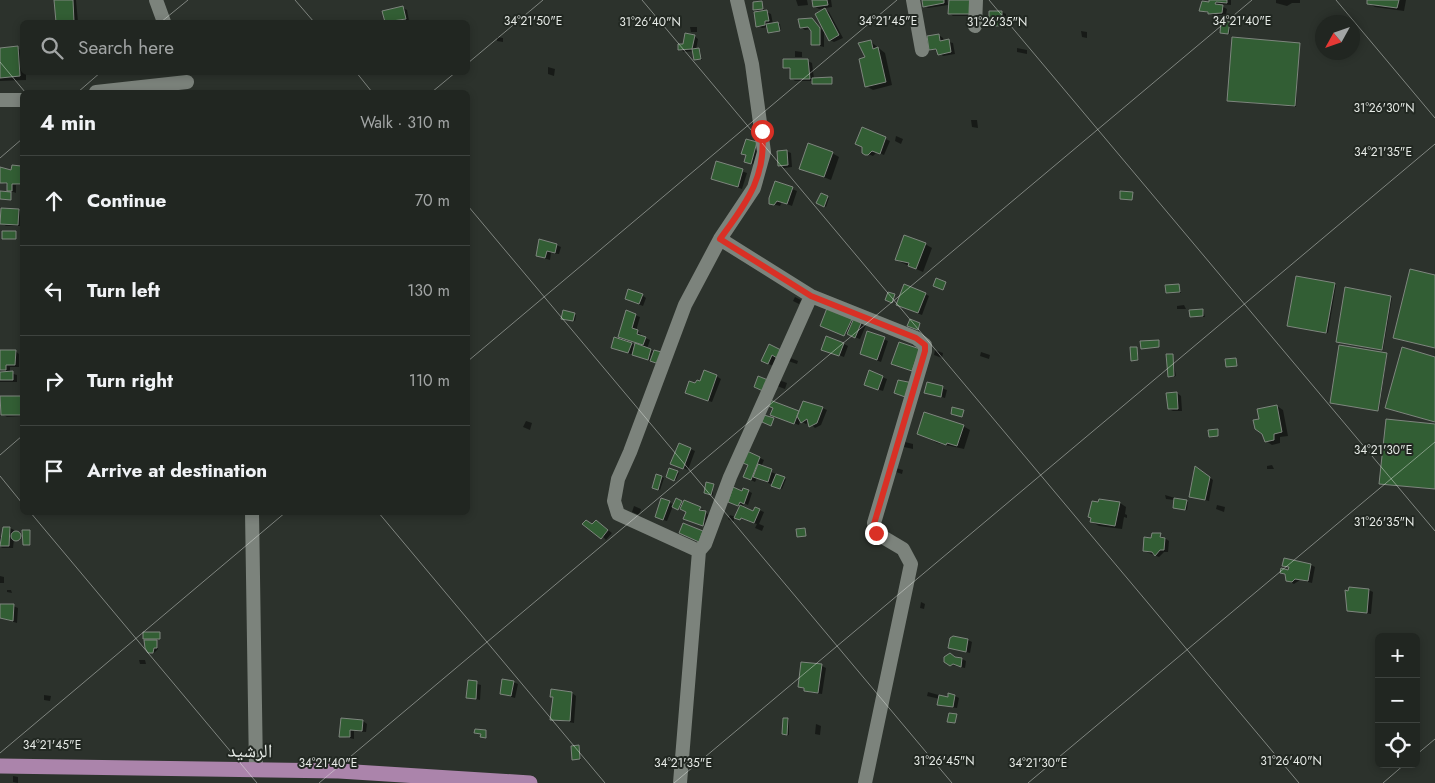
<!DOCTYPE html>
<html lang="en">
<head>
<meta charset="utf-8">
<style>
  :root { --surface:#212621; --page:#2d322e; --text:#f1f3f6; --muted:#a2a5a5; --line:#3e433f }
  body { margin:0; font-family:Jost,"Noto Naskh Arabic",sans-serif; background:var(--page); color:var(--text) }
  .controls { position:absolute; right:15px; bottom:15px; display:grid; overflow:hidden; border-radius:8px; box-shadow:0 2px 8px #0003 }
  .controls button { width:45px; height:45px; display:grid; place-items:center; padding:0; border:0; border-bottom:1px solid var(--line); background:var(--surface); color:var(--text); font:25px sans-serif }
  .compass { position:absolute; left:1315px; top:15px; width:45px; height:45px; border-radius:50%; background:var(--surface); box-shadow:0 2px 8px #0003; rotate:230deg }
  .stop { position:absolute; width:15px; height:15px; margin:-11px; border:4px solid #d93025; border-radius:50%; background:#fff }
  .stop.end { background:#d93025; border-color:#fff; box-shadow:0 1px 5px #0008 }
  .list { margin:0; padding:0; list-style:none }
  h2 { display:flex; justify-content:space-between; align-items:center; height:65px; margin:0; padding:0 20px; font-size:21px }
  h2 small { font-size:16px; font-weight:400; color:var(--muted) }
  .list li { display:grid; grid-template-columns:32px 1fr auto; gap:15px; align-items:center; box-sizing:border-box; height:90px; padding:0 20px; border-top:1px solid var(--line) }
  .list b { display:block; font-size:19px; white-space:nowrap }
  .list em { font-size:16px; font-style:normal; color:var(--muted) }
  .icon { flex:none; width:28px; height:28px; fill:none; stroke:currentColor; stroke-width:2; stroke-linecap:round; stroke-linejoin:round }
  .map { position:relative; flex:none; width:1435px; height:783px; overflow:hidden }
  .search { position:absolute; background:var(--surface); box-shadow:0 2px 8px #0003; left:20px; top:20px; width:450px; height:55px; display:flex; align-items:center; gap:12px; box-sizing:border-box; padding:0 18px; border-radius:8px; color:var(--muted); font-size:19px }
  .panel { position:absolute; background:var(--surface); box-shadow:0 2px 8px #0003; left:20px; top:90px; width:450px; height:425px; border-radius:8px }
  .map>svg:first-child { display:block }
  .shadow { fill:#0007; fill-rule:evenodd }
  .building { fill:#325e34; stroke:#7e867e }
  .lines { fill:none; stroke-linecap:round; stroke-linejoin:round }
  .minor { stroke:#7c837c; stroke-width:14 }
  .major { stroke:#ab84ab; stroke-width:15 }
  .route { stroke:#d93025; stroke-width:6 }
  .ticks { fill:none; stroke:#e7ebe7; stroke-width:1; stroke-opacity:0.45 }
  .labels { text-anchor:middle; stroke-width:4; stroke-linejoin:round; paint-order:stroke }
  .street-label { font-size:19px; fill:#e7ebe7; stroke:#222822 }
  .ticks-label { font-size:12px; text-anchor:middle; fill:#e7ebe7; stroke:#222822; stroke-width:4; stroke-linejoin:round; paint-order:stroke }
</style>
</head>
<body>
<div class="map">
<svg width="1435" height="783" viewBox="0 0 1435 783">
  <rect width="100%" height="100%" fill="#2c322c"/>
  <path class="shadow" d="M56 0H76L78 22H57Z
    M796 0H807L808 5 798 6Z
    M813 0H831L832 7 819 9 814 6Z
    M923 0H947L948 5 928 8 924 6Z
    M963 0 978 16H953L949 13Z
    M1211 0H1231V5L1218 4 1227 9 1226 15H1213L1200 10 1210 3Z
    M1276 0H1300V3H1292L1287 6 1276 3Z
    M1368 0H1406L1404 11 1375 7 1368 3Z
    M762 3 764 11 771 14 773 24H780L781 31 771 33 768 27 762 28 757 26 760 12 755 9Z
    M403 8 407 10 409 21 386 22 383 12Z
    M825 10 829 12 843 38 834 42 830 40Z
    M1002 12 1006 14V28L990 25Z
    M812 19 824 32V47L812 44 811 29 805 30 801 27Z
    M1230 23V34L1223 33Z
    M690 27H697V32H691Z
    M1081 31 1087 32V38L1082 37Z
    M939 35 943 38 944 41 953 43 955 54 943 56 938 51 930 49Z
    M694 36 698 39 696 50H700L702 60 695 59 694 51 684 52 680 49Z
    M497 37 503 38V42L497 41Z
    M871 42 885 53 892 85 873 90 866 86V58L860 44Z
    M1299 44 1296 107 1230 101Z
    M17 48 22 51V72H26V80L0 81V49Z
    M1017 48 1027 50V54L1017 52Z
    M795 51 802 52V57H795Z
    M808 61 812 63 814 79H831L833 84H815L813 81H795L791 78V70L784 67Z
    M548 67 555 69 554 76 548 74Z
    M971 120H977L978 128 972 127Z
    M862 128 890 141 884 155 877 152 873 156 868 154 864 147Z
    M896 136 903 139 901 144 895 141Z
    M747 140 761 146 755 165 745 161 747 156 743 153Z
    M786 151 791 153 792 167 784 168 780 166Z
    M832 153 839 157 831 180 801 168Z
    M717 163 747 173 742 189 713 179Z
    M21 167 22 185H16V193L8 190V185L0 182V186V172H13Z
    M775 182 797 191 792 206 782 202 780 206 772 204Z
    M821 194 829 198 826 207 817 203Z
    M18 210 22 212V226H6L2 223Z
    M925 244 932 248 923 272 896 260Z
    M556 245 561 247 559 254 551 253 550 260 537 256Z
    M1334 284 1336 285 1328 333 1290 326Z
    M1179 285 1181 293 1167 292Z
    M925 294 929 296 922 315 902 307Z
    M642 295 646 298 643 306 630 301Z
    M795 297 801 300 799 304 793 301Z
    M1391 297 1392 298 1383 350 1339 342Z
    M1184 305 1186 309H1177V306Z
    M1203 310 1205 317H1191Z
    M564 312 576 315 575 321 564 319Z
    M627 312 640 317 636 331 641 334V336L650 340 647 349 655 352 652 361 616 349ZM627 340 637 343 636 346 627 341Z
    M851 320 866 325 860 339 825 327Z
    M884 339 888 341 881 362 861 354Z
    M844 344 848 346 844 357 827 351Z
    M769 346 780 351 773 366 767 363Z
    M1137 348 1139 360 1134 361 1132 360Z
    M935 350 943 353 942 358 934 355Z
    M0 351H15L19 354V367H10V373L17 375V382H0V373H2L0 372Z
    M981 352 990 355 989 359 980 356Z
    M1387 354 1379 411 1333 403Z
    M1172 355 1176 376 1171 377 1169 376Z
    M788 357 798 361 797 364 788 361Z
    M869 372 887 379 883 391 869 387Z
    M716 376 721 379 712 402 690 395 696 385Z
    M779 380 787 383 785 389 777 386Z
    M927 384 947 390 945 398 926 392Z
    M1177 393 1181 396 1182 411H1173L1169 409Z
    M22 397V416L7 417 2 414V398Z
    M1277 406 1283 410 1288 436 1280 437V443L1272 445 1266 441 1261 420Z
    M822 408 827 410 821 425 815 428 809 422 806 424 800 421 799 425 776 417Z
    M526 421 532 423 530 430 523 427Z
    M963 426 970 430 964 449 937 443 919 433Z
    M905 442 913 444V449L904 447Z
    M679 444 695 451 688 470 676 465Z
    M760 458 764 460 761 467 786 479 782 489 757 478 755 482 745 477Z
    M1272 465 1274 469H1267V466Z
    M1196 467 1213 480 1209 501 1191 496Z
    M896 468 903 470 902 474 896 472Z
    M670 469 679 473 676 480 667 477Z
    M657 475 664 478 660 490 655 488Z
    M713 485V495L707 494Z
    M748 491 752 493 748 505 744 503 743 507 754 512 759 510 764 512 759 524 764 526 762 531 755 528 757 524 736 517 741 506 734 504 743 492Z
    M1165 495 1188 502 1187 510 1176 508 1175 500 1166 499Z
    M677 500 704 510V512L709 515 707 527 685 519 688 512 673 506 667 521 660 519 669 502 674 505Z
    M1120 503 1126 507 1125 514 1127 515V518L1124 517 1122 529 1099 526 1092 522Z
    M1217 505 1225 507 1224 512 1216 509Z
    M634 506 641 509 639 515 632 512Z
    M730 515 735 517 733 522 728 519Z
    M600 524 612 533 606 540 593 526Z
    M10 528 14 530V534L20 533 22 538 17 540 14 539 13 548H2L0 546V537H3Z
    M30 531 31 545H25L24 544Z
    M1160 535 1169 541 1168 552H1164L1159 557 1144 551 1152 539Z
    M1284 565H1311L1315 567 1312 583 1300 580 1294 584 1287 580 1286 575 1282 572 1289 571 1290 568Z
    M0 576 4 577V583H0Z
    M7 590H11L12 593 7 592Z
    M1369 590 1373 592 1371 614 1348 610Z
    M921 602 925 604 924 609 920 608Z
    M13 606 18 608 17 623 1 618Z
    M968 640 972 642 970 653 949 647Z
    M156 642 158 649 154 653H151Z
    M962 659 966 661 965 668 947 664Z
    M139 660H145L146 664H140Z
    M822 666 826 668 822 694 809 692 799 686Z
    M469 682 481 685 480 700 468 697Z
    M513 682 518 684 515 698 501 694Z
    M928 692 949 698 955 696 959 698 957 708 943 706 939 704 940 699 927 696Z
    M572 693 576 696 574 723 552 719 554 698 551 696Z
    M44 695 51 696 50 701 44 700Z
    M788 719 789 720V735H785Z
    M363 721 367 724 366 732 354 731V739L341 736Z
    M816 724 821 726 820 735 815 734Z
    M578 746 581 760H575L573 759Z
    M13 776 18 777V783L13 782Z"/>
  <path class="building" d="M54 0H73L74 22H56Z
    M812 0H827L828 5 813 7Z
    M922 0H944V3L923 7Z
    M949 0H975L974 14H948Z
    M1209 0H1227V3L1216 2 1215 4 1223 5 1222 13 1208 14V12L1199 11 1202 1 1209 2Z
    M1367 0H1399L1397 8 1367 4Z
    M762 1 763 9 753 10V2Z
    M403 6 406 19 385 22 382 11Z
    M825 8 839 35 829 41 815 14Z
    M767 10 769 21H765V25L756 27 754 12Z
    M989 11H1002V26H989Z
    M812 18 820 28V45H811V31L808 27 800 28 798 19Z
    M1221 21 1230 22 1228 34 1220 33Z
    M778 22 780 31 768 33 766 24Z
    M685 33 695 35 692 49 678 50V44H683Z
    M939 34 940 41 949 39 951 52 938 55 936 49 929 50 927 36Z
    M1232 37 1300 43 1295 106 1227 101Z
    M871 40 873 49 878 47 886 82 865 87 859 59 865 57 858 43Z
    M18 46 20 76 0 78V48Z
    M699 48 701 59 694 60 692 49Z
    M783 59H808L810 79H790V68H783Z
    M832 77V84H812V78Z
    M862 127 886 137 880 154 872 151 868 155H865L862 153V147L855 144Z
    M746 139 757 142 751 164 744 162 746 155 741 154Z
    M808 143 833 152 824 177 799 169Z
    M787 150 788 165 778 166 777 151Z
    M716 161 743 169 738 187 711 179Z
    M12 165 21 166V184H12V191H7V183H0V167L11 170Z
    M775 181 793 187 787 204 777 201 774 205 769 204V198Z
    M0 191 11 192V200L0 199Z
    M1120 191 1133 192 1132 200 1120 199Z
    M821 193 828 196 824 207 816 203Z
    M1 208 19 209 18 225 0 224Z
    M2 231H16V239H2Z
    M904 235 926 243 916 269 908 266 909 263 895 260Z
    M539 239 557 244 555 253 547 251 545 258 536 256Z
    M1410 269 1435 275V348L1393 338Z
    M1296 276 1335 283 1326 333 1287 326Z
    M936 278 946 282 943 290 933 286Z
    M904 284 926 293 918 313 896 305Z
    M1179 284 1180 292 1166 293 1165 285Z
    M1345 287 1391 296 1382 350 1336 342Z
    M628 289 643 294 639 304 625 299Z
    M888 292 895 294 892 303 885 300Z
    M827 308 852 319 844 336 820 326Z
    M1203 309V316L1190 317 1189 310Z
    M563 310 575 313 573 321 561 319Z
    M626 310 636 314 632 328 638 330 637 334 646 337 643 345 618 337Z
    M854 318 862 321 855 338 847 334Z
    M910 319 920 323 918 330 907 326Z
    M867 331 885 337 877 360 860 354Z
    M826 336 844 343 839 356 821 350Z
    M614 337 632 343 628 353 611 348Z
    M1159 340V347L1141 349 1140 341Z
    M899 342 920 349 912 371 891 364Z
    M635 343 651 349 648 360 632 355Z
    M769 344 781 350 777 358 772 355 768 364 761 361Z
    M1339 345 1387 353 1378 411 1330 403Z
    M1130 347H1137L1138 360 1131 361Z
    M1402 347 1435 357V422L1385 408Z
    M0 350H16L15 365H6V370H0Z
    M654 350 665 353 662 365 650 361Z
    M1166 354H1173L1174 376 1168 377Z
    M1236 358 1237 366 1226 367 1225 359Z
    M704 370 717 375 708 401 685 393 689 381 695 383 697 380 700 381Z
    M869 370 883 376 878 390 864 385Z
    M13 371V380H0V372Z
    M758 376 768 380 763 391 754 387Z
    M898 380 913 383 908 398 894 393Z
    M927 382 943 386 941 397 924 393Z
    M1177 392 1178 409H1168L1166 393Z
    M0 396H22V415H1Z
    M770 400 799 411 794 424 770 415 773 408 768 406Z
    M803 401 823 407 817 423 809 427 807 419 801 423 797 416Z
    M1277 405 1282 432 1274 434V440L1265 442 1262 434 1255 429 1253 420 1259 419 1257 409Z
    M952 407 964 410 962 417 951 414Z
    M924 412 964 425 957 446 947 443 946 445 917 434Z
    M764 415 774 418 771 426 762 422Z
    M1386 419 1435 424V489L1379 484Z
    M1218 429V436L1209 437 1208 430Z
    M679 443 691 448 683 469 670 464Z
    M747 451 760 457 751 480 743 477 748 465 743 463Z
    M758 464 772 469 768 482 753 477Z
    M1195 466 1210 477 1205 500 1189 497Z
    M669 468 678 471 674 481 666 477Z
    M656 474 662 476 658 490 652 488Z
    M776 474 785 477 780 489 771 486Z
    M706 482 714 484 711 495 704 493Z
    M733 487 742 491 743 488 749 490 744 504 740 502 738 506 728 502Z
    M661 498 670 501 663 520 655 517Z
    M676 498 682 501 678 510 672 507Z
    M1174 498 1187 500 1185 510 1173 508Z
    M1099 499 1120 502 1115 526 1090 522 1091 518 1088 517 1092 501 1098 502Z
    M684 500 701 507 699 510 706 511 703 526 683 519 686 512 680 509Z
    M740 505 753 511 755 507 760 509 754 523 741 518 740 520 734 518Z
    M586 520 592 524 596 520 608 530 601 539 582 524Z
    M683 523 703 531 699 542 679 533Z
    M3 527H10L9 546H0Z
    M805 528 806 536 797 537 796 529Z
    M22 530H30V545H23Z
    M11 536a5 5 0 1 1 10 0a5 5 0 1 1-10 0Z
    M1152 533H1161L1160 537 1165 538 1164 550H1160L1155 556 1152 552 1143 551 1144 537 1151 538Z
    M1284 558 1311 564 1308 581 1295 579 1292 582 1286 581 1285 574 1280 573 1281 568 1288 570 1289 567 1282 566Z
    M1349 587 1369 589 1367 613 1347 611 1345 590 1348 591Z
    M0 604H14L13 621 0 618Z
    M143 632H160V639H143Z
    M953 636 968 639 966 652 948 648 950 638Z
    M144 640H157V648H154L153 653H148L145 648Z
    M950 653 955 657 962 658 961 667 953 664 950 666 944 662V657Z
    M801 662 822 664 818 693 804 691V688L798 687Z
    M502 679 514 681 511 696 500 694Z
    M468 680 477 681 476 699 466 698Z
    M551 689 572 692 570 721 550 720 553 697H550Z
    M948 693 955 695 953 707 937 705 939 695 948 697Z
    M949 713 957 714 955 723 947 722Z
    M341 718 363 720 362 731 350 730V737H339Z
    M783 718H788L787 735 782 734Z
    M475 729 486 730V738L480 737 481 734 474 733Z
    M579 745 580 759 572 760 571 746Z"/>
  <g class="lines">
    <path class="minor" d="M156 0 164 22
      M913 0 922 50
      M975 26 976 0
      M96 92 187 82
      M0 100H22
      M720 239 811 296 916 338 925 345V351L874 523 876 533 903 549 911 564 865 783
      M252 512 256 770
      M699 551 618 514 614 501 618 479 630 452 685 305 720 239 754 188 764 152 752 64 737 0
      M680 783 699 551 705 544 730 477 811 296"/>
    <path class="major" d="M0 766 339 771 530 783"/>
  </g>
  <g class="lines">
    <path class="route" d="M762 131C767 177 746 203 720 239L811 296 916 338 925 345V351L874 524 876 533"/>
  </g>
  <path class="ticks" d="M295 0 314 22M642 0 1299 783M989 0 1435 531M1336 0 1435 118M161 22 188 0M0 62 25 92M468 63 543 0M356 72 372 92M78 92 101 72M432 92 456 72M0 158 22 139M468 206 952 783M468 361 897 0M0 455 22 436M0 476 22 503M30 512 257 783M378 512 605 783M0 753 286 512M1416 755 1435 739M319 783 1252 0M674 783 1435 144M1028 783 1435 442M1383 783 1405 764"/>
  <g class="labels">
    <g class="street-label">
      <text transform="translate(250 750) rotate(1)" y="7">الرشيد</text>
    </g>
  </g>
  <g class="ticks-label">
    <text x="533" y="25">34°21'50"E</text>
    <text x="888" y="25">34°21'45"E</text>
    <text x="1242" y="25">34°21'40"E</text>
    <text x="650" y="26">31°26'40"N</text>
    <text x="997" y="26">31°26'35"N</text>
    <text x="1384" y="112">31°26'30"N</text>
    <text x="1383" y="156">34°21'35"E</text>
    <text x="1383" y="454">34°21'30"E</text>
    <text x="1384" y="526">31°26'35"N</text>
    <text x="52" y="749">34°21'45"E</text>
    <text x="944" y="765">31°26'45"N</text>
    <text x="1291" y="765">31°26'40"N</text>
    <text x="328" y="767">34°21'40"E</text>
    <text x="683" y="767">34°21'35"E</text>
    <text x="1038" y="767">34°21'30"E</text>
  </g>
</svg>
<div class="controls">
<button>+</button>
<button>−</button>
<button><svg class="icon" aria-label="locate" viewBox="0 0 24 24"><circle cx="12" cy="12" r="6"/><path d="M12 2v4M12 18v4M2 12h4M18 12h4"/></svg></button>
</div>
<svg class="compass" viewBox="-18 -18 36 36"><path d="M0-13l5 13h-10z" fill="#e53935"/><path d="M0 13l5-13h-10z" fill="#a2a5a5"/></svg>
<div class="stop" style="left:762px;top:131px"></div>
<div class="stop end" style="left:876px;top:533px"></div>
<div class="search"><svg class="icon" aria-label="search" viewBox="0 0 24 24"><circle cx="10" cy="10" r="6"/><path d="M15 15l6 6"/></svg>Search here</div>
<section class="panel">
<h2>4 min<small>Walk · 310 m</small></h2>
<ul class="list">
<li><svg class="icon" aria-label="ahead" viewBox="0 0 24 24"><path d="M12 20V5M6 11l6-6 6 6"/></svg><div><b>Continue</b></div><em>70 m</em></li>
<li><svg class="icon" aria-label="left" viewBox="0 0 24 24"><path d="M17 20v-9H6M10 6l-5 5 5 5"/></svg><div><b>Turn left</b></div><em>130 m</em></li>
<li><svg class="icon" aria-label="right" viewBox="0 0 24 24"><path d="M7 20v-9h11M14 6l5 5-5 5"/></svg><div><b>Turn right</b></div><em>110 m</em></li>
<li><svg class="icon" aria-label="arrive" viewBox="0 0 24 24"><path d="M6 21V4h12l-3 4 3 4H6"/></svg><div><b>Arrive at destination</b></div></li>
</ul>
</section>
</div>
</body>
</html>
